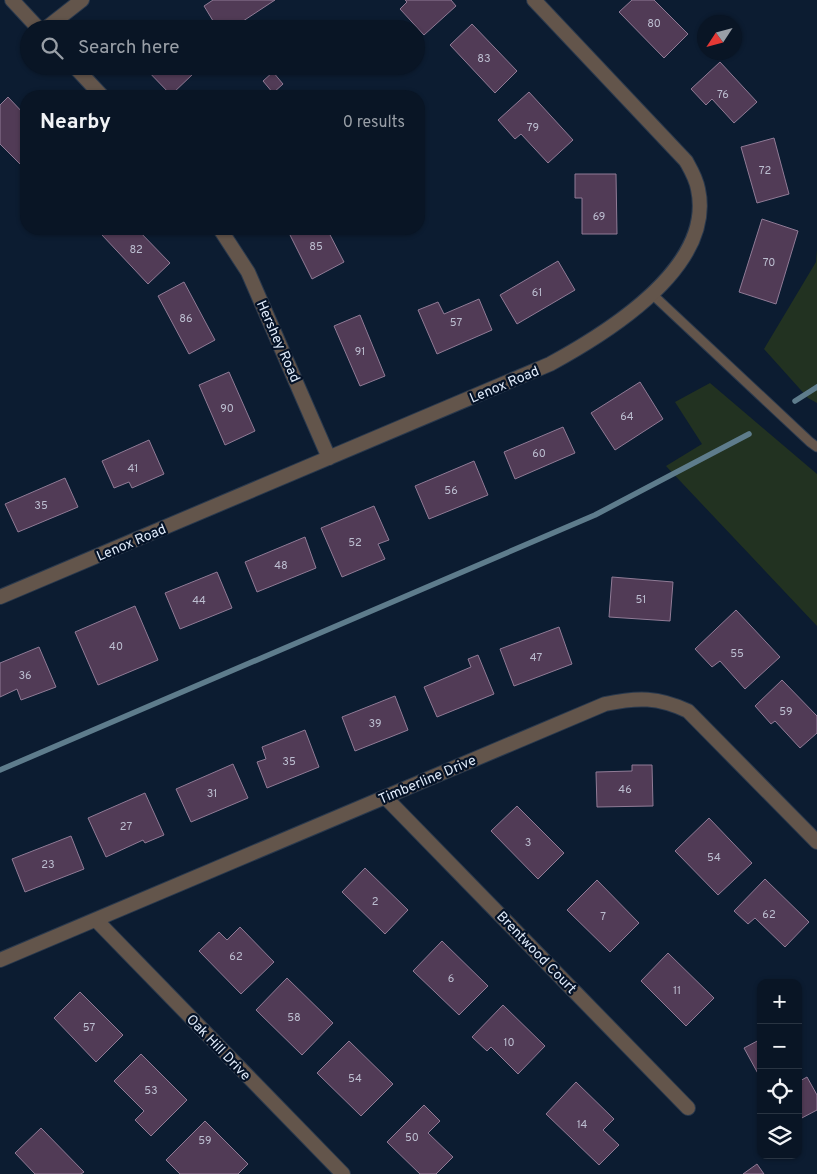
<!DOCTYPE html>
<html lang="en">
<head>
<meta charset="utf-8">
<style>
  :root { --surface:#091525; --page:#121e2d; --text:#f1f3f6; --muted:#999fa7; --line:#293442 }
  body { margin:0; font-family:Overpass,sans-serif; background:var(--page); color:var(--text) }
  .controls { position:absolute; right:15px; bottom:15px; display:grid; overflow:hidden; border-radius:10px; box-shadow:0 1px 4px #0004 }
  .controls button { width:45px; height:45px; display:grid; place-items:center; padding:0; border:0; border-bottom:1px solid var(--line); background:var(--surface); color:var(--text); font:25px sans-serif }
  .compass { position:absolute; left:697px; top:15px; width:45px; height:45px; border-radius:50%; background:var(--surface); box-shadow:0 1px 4px #0004; rotate:234deg }
  .list { margin:0; padding:0; list-style:none }
  h2 { display:flex; justify-content:space-between; align-items:center; height:65px; margin:0; padding:0 20px; font-size:21px }
  h2 small { font-size:16px; font-weight:400; color:var(--muted) }
  .icon { flex:none; width:28px; height:28px; fill:none; stroke:currentColor; stroke-width:2; stroke-linecap:round; stroke-linejoin:round }
  .map { position:relative; flex:none; width:817px; height:1174px; overflow:hidden }
  .search { position:absolute; background:var(--surface); box-shadow:0 1px 4px #0004; left:20px; top:20px; width:405px; height:55px; display:flex; align-items:center; gap:12px; box-sizing:border-box; padding:0 18px; border-radius:28px; color:var(--muted); font-size:19px }
  .panel { position:absolute; background:var(--surface); box-shadow:0 1px 4px #0004; left:20px; top:90px; width:405px; height:145px; border-radius:20px }
  .map>svg:first-child { display:block }
  .green { fill:#223221 }
  .lines { fill:none; stroke-linecap:round; stroke-linejoin:round }
  .stream { stroke:#5e7c8c; stroke-width:5.5 }
  .building { fill:#513b56; stroke:#907b96 }
  .service-casing { stroke:#2a394d; stroke-width:11 }
  .minor-casing { stroke:#2a394d; stroke-width:16 }
  .service { stroke:#63554b; stroke-width:9 }
  .minor { stroke:#63554b; stroke-width:14 }
  .labels { text-anchor:middle; stroke-width:4.5; stroke-linejoin:round; paint-order:stroke }
  .number-label { font-size:11px; fill:#bcbed0 }
  .street-label { font-size:14px; fill:#dfeaf9; stroke:#041227 }
</style>
</head>
<body>
<div class="map">
<svg width="817" height="1174" viewBox="0 0 817 1174">
  <rect width="100%" height="100%" fill="#0c1c31"/>
  <path class="green" d="M817 250V403L808 398 764 349 816 262Z
    M710 383 817 474V626L666 466 702 444 675 402Z"/>
  <g class="lines">
    <path class="stream" d="M795 401 817 387
      M0 770 595 515 749 434"/>
  </g>
  <path class="building" d="M213 0H275L231 29H218L204 6Z
    M405 0H451L456 6 424 35 400 9 407 2Z
    M632 0H654L688 34 664 58 619 12Z
    M472 24 517 71 495 93 450 45Z
    M720 62 757 102 734 123 712 99 706 105 691 89Z
    M143 66H185L193 74 171 95Z
    M273 72 283 84 273 93 263 81Z
    M529 92 573 140 548 163 521 134 515 139 498 120Z
    M8 97 26 116V157L20 164 0 144V105Z
    M774 138 789 194 757 203 741 147Z
    M575 174H616L617 234H582V198H575Z
    M762 219 798 231 776 304 739 292Z
    M108 229H137L170 263 148 284 102 235Z
    M287 229H327L344 262 312 279Z
    M558 261 575 290 517 324 500 295Z
    M184 282 215 340 189 354 158 296Z
    M479 299 492 330 437 354 418 310 438 302 444 314Z
    M360 315 385 376 360 386 334 326Z
    M229 372 255 431 225 445 199 385Z
    M640 382 663 419 615 450 591 413Z
    M563 427 575 453 515 479 504 452Z
    M149 440 164 474 132 488 129 482 114 488 102 461Z
    M474 461 488 495 429 519 415 486Z
    M65 478 78 507 18 532 5 504Z
    M374 506 389 540 378 544 385 559 342 577 321 528Z
    M305 537 316 568 257 592 245 562Z
    M217 572 232 608 180 629 165 593Z
    M612 577 673 582 670 621 609 617Z
    M135 606 158 660 98 685 75 632Z
    M736 610 780 657 745 689 720 661 712 667 695 649Z
    M559 627 572 664 514 686 500 649Z
    M39 647 56 687 21 700 17 689 0 697V663Z
    M478 655 494 694 437 717 424 687 471 667 468 659Z
    M782 680 817 716V733L800 748 775 721 771 724 755 706Z
    M395 696 408 730 355 751 342 717Z
    M305 730 319 767 267 788 257 762 266 759 262 747Z
    M233 764 248 798 191 822 176 789Z
    M632 765H652L653 806 597 807 596 772 632 771Z
    M145 793 164 835 145 843 143 840 106 857 88 818Z
    M517 806 564 853 538 879 491 831Z
    M709 818 752 863 718 895 675 851Z
    M71 836 84 869 25 892 12 859Z
    M365 868 408 910 385 934 342 892Z
    M765 879 809 922 785 947 755 918 748 924 734 911Z
    M597 880 639 923 610 952 567 910Z
    M240 927 274 962 241 994 199 951 219 932 227 940Z
    M442 941 488 986 459 1015 413 971Z
    M668 953 714 998 686 1026 641 981Z
    M287 978 333 1023 302 1055 256 1010Z
    M80 992 123 1035 96 1062 54 1018Z
    M503 1005 545 1046 518 1074 491 1047 487 1051 472 1037Z
    M761 1039V1079L744 1048Z
    M349 1041 393 1084 361 1116 317 1073Z
    M141 1054 187 1100 151 1136 135 1120 144 1111 114 1081Z
    M807 1077 817 1095V1110L798 1120V1082Z
    M576 1082 614 1119 603 1130 619 1145 599 1165 546 1114Z
    M424 1105 440 1121 428 1133 453 1157 436 1174H420L387 1142Z
    M205 1121 248 1164 238 1174H180L166 1160Z
    M41 1128 84 1172 81 1174H35L15 1153Z
    M757 1164 764 1174H743Z"/>
  <g class="lines">
    <defs>
      <path id="service" d="M652 294 810 442 817 447"/>
      <path id="minor" d="M12 0 39 29
        M45 29 82 0
        M74 66 102 96
        M220 229 248 272 329 458
        M0 597 550 364C607 333 715 267 698 189 696 178 691 170 686 161L534 0
        M385 797 688 1108
        M96 920 343 1174
        M0 960 605 704C638 697 658 697 688 711L817 842"/>
    </defs>
    <use href="#service" class="service-casing"/>
    <use href="#minor" class="minor-casing"/>
    <use href="#service" class="service"/>
    <use href="#minor" class="minor"/>
  </g>
  <g class="labels">
    <g class="number-label">
      <text x="654" y="27">80</text>
      <text x="484" y="62">83</text>
      <text x="723" y="98">76</text>
      <text x="533" y="131">79</text>
      <text x="765" y="174">72</text>
      <text x="599" y="220">69</text>
      <text x="316" y="250">85</text>
      <text x="136" y="253">82</text>
      <text x="769" y="266">70</text>
      <text x="537" y="296">61</text>
      <text x="186" y="322">86</text>
      <text x="456" y="326">57</text>
      <text x="360" y="355">91</text>
      <text x="227" y="412">90</text>
      <text x="627" y="420">64</text>
      <text x="539" y="457">60</text>
      <text x="133" y="472">41</text>
      <text x="451" y="494">56</text>
      <text x="41" y="509">35</text>
      <text x="355" y="546">52</text>
      <text x="281" y="569">48</text>
      <text x="641" y="603">51</text>
      <text x="199" y="604">44</text>
      <text x="116" y="650">40</text>
      <text x="737" y="657">55</text>
      <text x="536" y="661">47</text>
      <text x="25" y="679">36</text>
      <text x="786" y="715">59</text>
      <text x="375" y="727">39</text>
      <text x="289" y="765">35</text>
      <text x="625" y="793">46</text>
      <text x="212" y="797">31</text>
      <text x="126" y="830">27</text>
      <text x="528" y="846">3</text>
      <text x="714" y="861">54</text>
      <text x="48" y="868">23</text>
      <text x="375" y="905">2</text>
      <text x="769" y="918">62</text>
      <text x="603" y="920">7</text>
      <text x="236" y="960">62</text>
      <text x="451" y="982">6</text>
      <text x="677" y="994">11</text>
      <text x="294" y="1021">58</text>
      <text x="89" y="1031">57</text>
      <text x="509" y="1046">10</text>
      <text x="355" y="1082">54</text>
      <text x="151" y="1094">53</text>
      <text x="582" y="1128">14</text>
      <text x="412" y="1141">50</text>
      <text x="205" y="1144">59</text>
    </g>
    <g class="street-label">
      <text transform="translate(279 341) rotate(66)" y="5">Hershey Road</text>
      <text transform="translate(504 384) rotate(-23)" y="5">Lenox Road</text>
      <text transform="translate(131 542) rotate(-23)" y="5">Lenox Road</text>
      <text transform="translate(427 779) rotate(-23)" y="5">Timberline Drive</text>
      <text transform="translate(537 952) rotate(46)" y="5">Brentwood Court</text>
      <text transform="translate(219 1047) rotate(46)" y="5">Oak Hill Drive</text>
    </g>
  </g>
</svg>
<div class="controls">
<button>+</button>
<button>−</button>
<button><svg class="icon" aria-label="locate" viewBox="0 0 24 24"><circle cx="12" cy="12" r="6"/><path d="M12 2v4M12 18v4M2 12h4M18 12h4"/></svg></button>
<button><svg class="icon" aria-label="layers" viewBox="0 0 24 24"><path d="M12 4l9 5-9 5-9-5zM3 14l9 5 9-5"/></svg></button>
</div>
<svg class="compass" viewBox="-18 -18 36 36"><path d="M0-13l5 13h-10z" fill="#e53935"/><path d="M0 13l5-13h-10z" fill="#999fa7"/></svg>
<div class="search"><svg class="icon" aria-label="search" viewBox="0 0 24 24"><circle cx="10" cy="10" r="6"/><path d="M15 15l6 6"/></svg>Search here</div>
<section class="panel">
<h2>Nearby<small>0 results</small></h2>
<ul class="list">
</ul>
</section>
</div>
</body>
</html>
